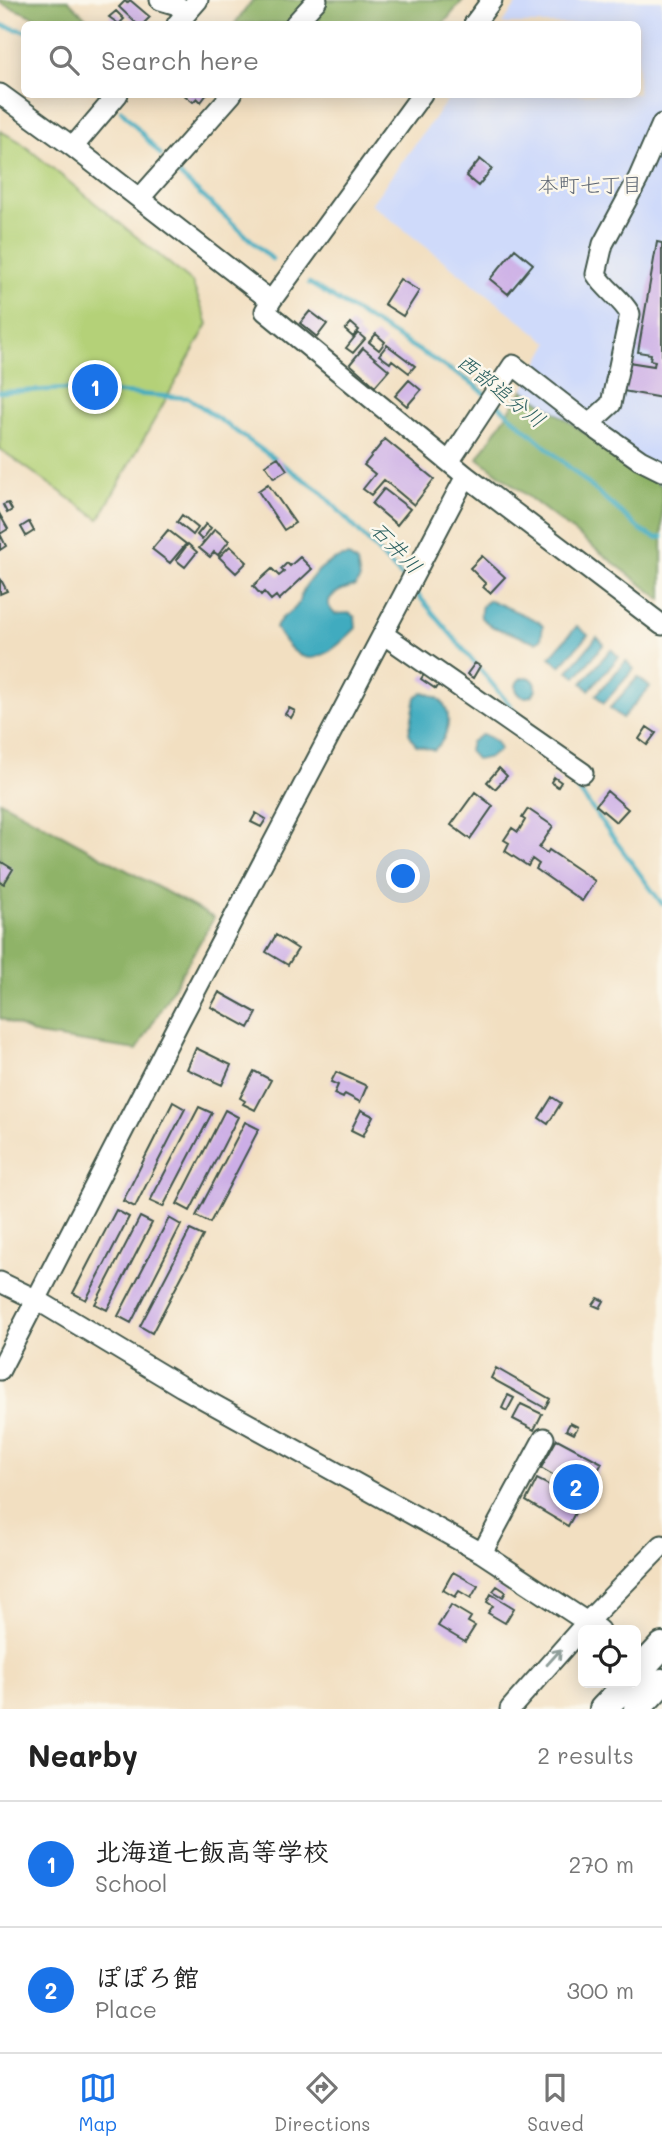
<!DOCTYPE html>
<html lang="en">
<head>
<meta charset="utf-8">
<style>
  :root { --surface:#fff; --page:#f6f6f6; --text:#222; --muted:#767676; --line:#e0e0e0; --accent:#1a73e8 }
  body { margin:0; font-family:Mali,"Klee One",sans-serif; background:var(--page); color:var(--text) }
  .controls { position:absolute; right:21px; bottom:21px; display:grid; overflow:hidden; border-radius:10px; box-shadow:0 4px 18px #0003 }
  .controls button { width:63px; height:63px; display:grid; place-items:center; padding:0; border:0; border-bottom:2px solid var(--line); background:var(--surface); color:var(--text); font:35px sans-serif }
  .you { position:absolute; left:404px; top:877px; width:24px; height:24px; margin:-18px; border:5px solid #fff; border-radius:50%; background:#1a73e8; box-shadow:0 0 0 10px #1a73e833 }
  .badge { display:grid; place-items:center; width:46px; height:46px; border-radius:50%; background:var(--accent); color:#fff; font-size:23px; font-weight:700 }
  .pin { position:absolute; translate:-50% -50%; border:4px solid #fff; box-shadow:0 2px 7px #0006 }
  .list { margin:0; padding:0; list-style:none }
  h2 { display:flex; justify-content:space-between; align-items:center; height:91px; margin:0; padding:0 28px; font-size:30px }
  h2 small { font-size:23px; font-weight:400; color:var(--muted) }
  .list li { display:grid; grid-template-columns:46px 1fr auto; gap:21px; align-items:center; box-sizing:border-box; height:126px; padding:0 28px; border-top:2px solid var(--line) }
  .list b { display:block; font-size:26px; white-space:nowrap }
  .list p { margin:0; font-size:23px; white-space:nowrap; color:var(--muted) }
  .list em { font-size:23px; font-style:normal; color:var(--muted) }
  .icon { flex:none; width:38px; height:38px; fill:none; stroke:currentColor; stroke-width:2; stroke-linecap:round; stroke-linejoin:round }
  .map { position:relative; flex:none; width:662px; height:1709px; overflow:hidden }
  .search { position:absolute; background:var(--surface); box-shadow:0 4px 18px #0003; left:21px; right:21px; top:21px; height:77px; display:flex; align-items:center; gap:18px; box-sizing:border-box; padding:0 24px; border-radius:10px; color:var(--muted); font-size:26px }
  .sheet { height:343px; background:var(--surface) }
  nav { display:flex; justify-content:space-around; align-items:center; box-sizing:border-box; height:98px; border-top:2px solid var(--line); background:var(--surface); font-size:19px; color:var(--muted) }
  nav a { display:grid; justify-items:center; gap:4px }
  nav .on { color:var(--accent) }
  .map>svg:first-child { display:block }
  .built { fill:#cfdafa }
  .green { fill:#b4d178; stroke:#6a8756; stroke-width:2 }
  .forest { fill:#8fb368; stroke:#57784e; stroke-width:2 }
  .water { fill:#40abbf; stroke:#30747a; stroke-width:2 }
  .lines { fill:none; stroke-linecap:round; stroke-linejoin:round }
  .stream { stroke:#40abbf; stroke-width:4.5 }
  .building { fill:#ccaee6 }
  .minor-casing { stroke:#3f5549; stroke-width:23 }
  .highway-casing { stroke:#3f5549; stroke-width:30 }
  .minor { stroke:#fff; stroke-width:19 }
  .highway { stroke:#fff; stroke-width:26 }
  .oneway { stroke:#8f9e9a }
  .labels { text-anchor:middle; stroke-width:5; stroke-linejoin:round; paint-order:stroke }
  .neighbourhood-label { font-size:21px; fill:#5c6572; stroke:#fbf7ec }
  .water-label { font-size:21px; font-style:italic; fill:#295e5e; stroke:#fbf7ec }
</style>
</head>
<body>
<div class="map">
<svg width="662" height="1709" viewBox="0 0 662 1709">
  <rect width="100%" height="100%" fill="#fbf7ec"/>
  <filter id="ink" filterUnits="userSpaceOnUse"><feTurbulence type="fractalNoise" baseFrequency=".0143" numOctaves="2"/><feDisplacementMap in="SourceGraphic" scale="14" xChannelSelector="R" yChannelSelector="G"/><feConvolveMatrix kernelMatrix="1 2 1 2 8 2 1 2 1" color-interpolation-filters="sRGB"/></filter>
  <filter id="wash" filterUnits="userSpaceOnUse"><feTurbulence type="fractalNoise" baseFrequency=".00686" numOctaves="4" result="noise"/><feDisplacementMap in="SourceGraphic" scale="28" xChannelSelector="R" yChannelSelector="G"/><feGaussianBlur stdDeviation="1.57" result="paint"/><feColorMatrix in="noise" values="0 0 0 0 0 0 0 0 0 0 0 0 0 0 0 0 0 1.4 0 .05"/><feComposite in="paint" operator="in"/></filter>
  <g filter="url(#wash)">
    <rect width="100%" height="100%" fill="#f2dfc1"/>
    <path class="built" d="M520 0H662V486L523 390 549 343 371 204 451 95 638 94V24H502Z"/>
    <path class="green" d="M0 131 19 141 192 282 208 324 99 519 0 449Z"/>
    <path class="forest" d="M0 0H68L92 24H52L0 3Z
      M253 0H463L443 24 235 23Z
      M523 390 662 486V600L478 458Z
      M0 801 214 918 137 1050 38 1035 0 1018Z"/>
    <path class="water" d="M348 556 357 563 360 579 355 586C342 589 317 598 335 614L349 613 355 617 356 628C325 659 303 676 276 628 281 613 292 615 298 604 300 601 300 597 302 593 310 575 329 558 348 556Z
      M490 600 538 621 543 626 541 639 536 642 493 627 481 618C480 608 481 604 490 600Z
      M577 626 588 635 560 666 550 657Z
      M597 637 604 644 576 677 568 671Z
      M611 649 619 657 589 690 582 683Z
      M626 661 634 669 604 703 596 695Z
      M516 687a10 10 0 1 1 20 0a10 10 0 1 1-20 0Z
      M638 677 650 687 622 718 610 708Z
      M423 692C428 694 435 696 439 699 455 713 448 738 434 750L416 745 409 733 416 697Z
      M481 735C490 736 497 741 500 750L490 757 477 760 469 751 471 742Z"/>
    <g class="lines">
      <path class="stream" d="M0 25 24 31
        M121 110 161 155
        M176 172 272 259
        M309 283 475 385 486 395
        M0 392 68 389 189 398 320 491 405 580
        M496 403 643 532 656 538 662 537
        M413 589 524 722
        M563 769 662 904"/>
    </g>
    <g id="blocks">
      <path class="building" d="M130 0 150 17 143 24H137L119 7 125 1 127 3Z
        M116 11 124 19 119 24 109 17Z
        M183 94H207L201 102 197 98 193 102Z
        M480 159 492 169 478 186 466 176Z
        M657 242 662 243V398L623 391 628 362 654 366 655 361 650 360 651 354 638 352Z
        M515 249 533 264 508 294 490 279Z
        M400 279 419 291 403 316 384 304Z
        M310 311 327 324 317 337 300 323Z
        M351 323 359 330 353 337 345 330Z
        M358 333 365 339 353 353 346 348Z
        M376 334 385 342 379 350 369 342Z
        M387 345 415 366 409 373 392 360 390 363 379 355Z
        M363 348 389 370 375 386 350 364Z
        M409 380 421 390 407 406 395 396Z
        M385 439 434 479 414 505 384 480 371 495 363 489 375 474 364 465Z
        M278 457 287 470 274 478 265 465Z
        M268 484 295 523 284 530 258 491Z
        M384 489 410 509 397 525 372 504Z
        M8 503 12 510 7 513 3 505Z
        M0 515 8 529 0 534Z
        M182 515 198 528 193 535 177 522Z
        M29 522 34 531 26 536 21 527Z
        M206 524 211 528 202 540 197 535Z
        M215 529 229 541 218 555 214 552 210 557 199 548Z
        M168 530 186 544 170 563 152 549Z
        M0 534 6 546 0 550Z
        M188 544 197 552 185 567 176 560Z
        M230 546 247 562 236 573 219 557Z
        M482 556 505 577 490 593 483 587 486 584 470 568Z
        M300 557 312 569 279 600 276 596 271 600 264 592 261 595 253 586 272 569 279 576 284 572 281 569 287 563 290 566Z
        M0 578 7 591 0 594Z
        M475 663 480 666 473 678 467 674Z
        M425 673 440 683 436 689 421 679Z
        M289 708 295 711 291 718 285 714Z
        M647 727 656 733 647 745 639 739Z
        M499 768 507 776 495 789 487 782Z
        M554 777 561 782 558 787 551 782Z
        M607 791 628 809 616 822 596 805Z
        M475 792 493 806 470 839 451 825Z
        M528 809 553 826 539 848 547 853 549 850 595 881 582 901 536 869 539 864 532 859 528 866 505 851 509 843 504 840 512 828 518 832 525 820 522 818Z
        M256 813 266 819 261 827 251 822Z
        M0 861 13 869 4 884 0 882Z
        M276 935 298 949 288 965 266 952Z
        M219 992 257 1013 249 1028 211 1007Z
        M196 1048 231 1065 222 1085 187 1069Z
        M254 1071 271 1080 255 1110 243 1104 245 1101 240 1098Z
        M336 1072 367 1086 360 1102 345 1094 343 1098 334 1094 338 1085 331 1082Z
        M552 1097 561 1103 548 1124 539 1118Z
        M173 1102 185 1109 135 1207 123 1201Z
        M199 1107 212 1113 163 1207 150 1201Z
        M225 1110 238 1117 190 1211 177 1204Z
        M361 1110 373 1116 363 1136 351 1130Z
        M245 1122 259 1129 210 1223 196 1216Z
        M116 1210 129 1217 86 1300 73 1293Z
        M140 1217 152 1223 107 1310 95 1304Z
        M169 1218 181 1225 131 1323 118 1316Z
        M190 1230 203 1236 152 1333 140 1326Z
        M598 1298 604 1301 600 1308 593 1305Z
        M496 1368 550 1399 545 1408 491 1378Z
        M508 1395 514 1398 507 1411 502 1408Z
        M521 1404 542 1414 534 1430 513 1419Z
        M570 1423 578 1427 574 1434 566 1430Z
        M557 1439 602 1463 568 1526 526 1501 537 1479 560 1491 565 1482 541 1468Z
        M453 1572 478 1586 471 1598 459 1591 455 1597 443 1590Z
        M497 1586 506 1592 503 1597 493 1591Z
        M491 1594 514 1608 505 1623 488 1613 493 1606 487 1602Z
        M451 1605 471 1617 468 1622 475 1626 465 1642 438 1626Z"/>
    </g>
  </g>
  <g filter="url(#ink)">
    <use href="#blocks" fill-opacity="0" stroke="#3f5549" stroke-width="2"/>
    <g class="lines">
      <defs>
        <path id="minor" d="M160 0 177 5 185 14
          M177 24 198 0
          M295 24 317 0
          M474 24 492 0
          M0 94 73 147 271 301 265 311 466 476 662 625
          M73 147 118 94
          M140 198 232 94
          M271 301 422 94
          M589 424 640 460 662 471
          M449 462 513 365 589 424 611 404 630 314C621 298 606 290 596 274L603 244 638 179 662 124
          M383 634 583 773
          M0 1282 37 1300 182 1387 482 1553 599 1630
          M0 1370 179 1022 466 476
          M482 1553 544 1438
          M510 1709 586 1623 662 1545"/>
        <path id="highway" d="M636 1674 662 1646
          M603 1709 628 1683
          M637 1709 662 1682"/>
      </defs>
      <use href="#minor" class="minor-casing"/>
      <use href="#highway" class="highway-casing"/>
      <use href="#minor" class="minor"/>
      <use href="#highway" class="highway"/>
    </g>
    <defs><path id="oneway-shaft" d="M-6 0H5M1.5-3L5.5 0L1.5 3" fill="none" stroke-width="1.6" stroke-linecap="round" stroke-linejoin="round" transform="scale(1.75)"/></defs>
    <use class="oneway" href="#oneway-shaft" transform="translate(554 1657) rotate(-48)"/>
  </g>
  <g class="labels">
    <g class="neighbourhood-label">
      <text x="590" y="192">本町七丁目</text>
    </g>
    <g class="water-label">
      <text transform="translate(501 391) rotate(38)" y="7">西部追分川</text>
      <text transform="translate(396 548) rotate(46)" y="7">石井川</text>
    </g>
  </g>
</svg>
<div class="controls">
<button><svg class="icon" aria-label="locate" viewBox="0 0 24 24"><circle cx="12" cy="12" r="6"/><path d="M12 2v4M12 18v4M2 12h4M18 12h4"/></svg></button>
</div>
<div class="you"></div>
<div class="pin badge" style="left:95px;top:387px">1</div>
<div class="pin badge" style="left:576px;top:1487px">2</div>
<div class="search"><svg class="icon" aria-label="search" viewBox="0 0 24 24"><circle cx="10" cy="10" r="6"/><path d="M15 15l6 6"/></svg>Search here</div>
</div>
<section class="sheet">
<h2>Nearby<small>2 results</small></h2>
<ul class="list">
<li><span class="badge">1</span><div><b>北海道七飯高等学校</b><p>School</p></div><em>270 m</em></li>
<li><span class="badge">2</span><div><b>ぽぽろ館</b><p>Place</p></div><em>300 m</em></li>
</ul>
</section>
<nav>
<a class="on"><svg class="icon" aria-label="map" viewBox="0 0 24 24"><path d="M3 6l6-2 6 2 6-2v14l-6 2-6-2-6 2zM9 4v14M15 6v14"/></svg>Map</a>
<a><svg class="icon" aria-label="directions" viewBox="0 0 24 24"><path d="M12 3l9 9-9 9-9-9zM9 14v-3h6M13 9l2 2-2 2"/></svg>Directions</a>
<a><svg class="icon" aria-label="saved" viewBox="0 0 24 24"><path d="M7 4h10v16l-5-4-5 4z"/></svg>Saved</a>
</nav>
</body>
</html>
